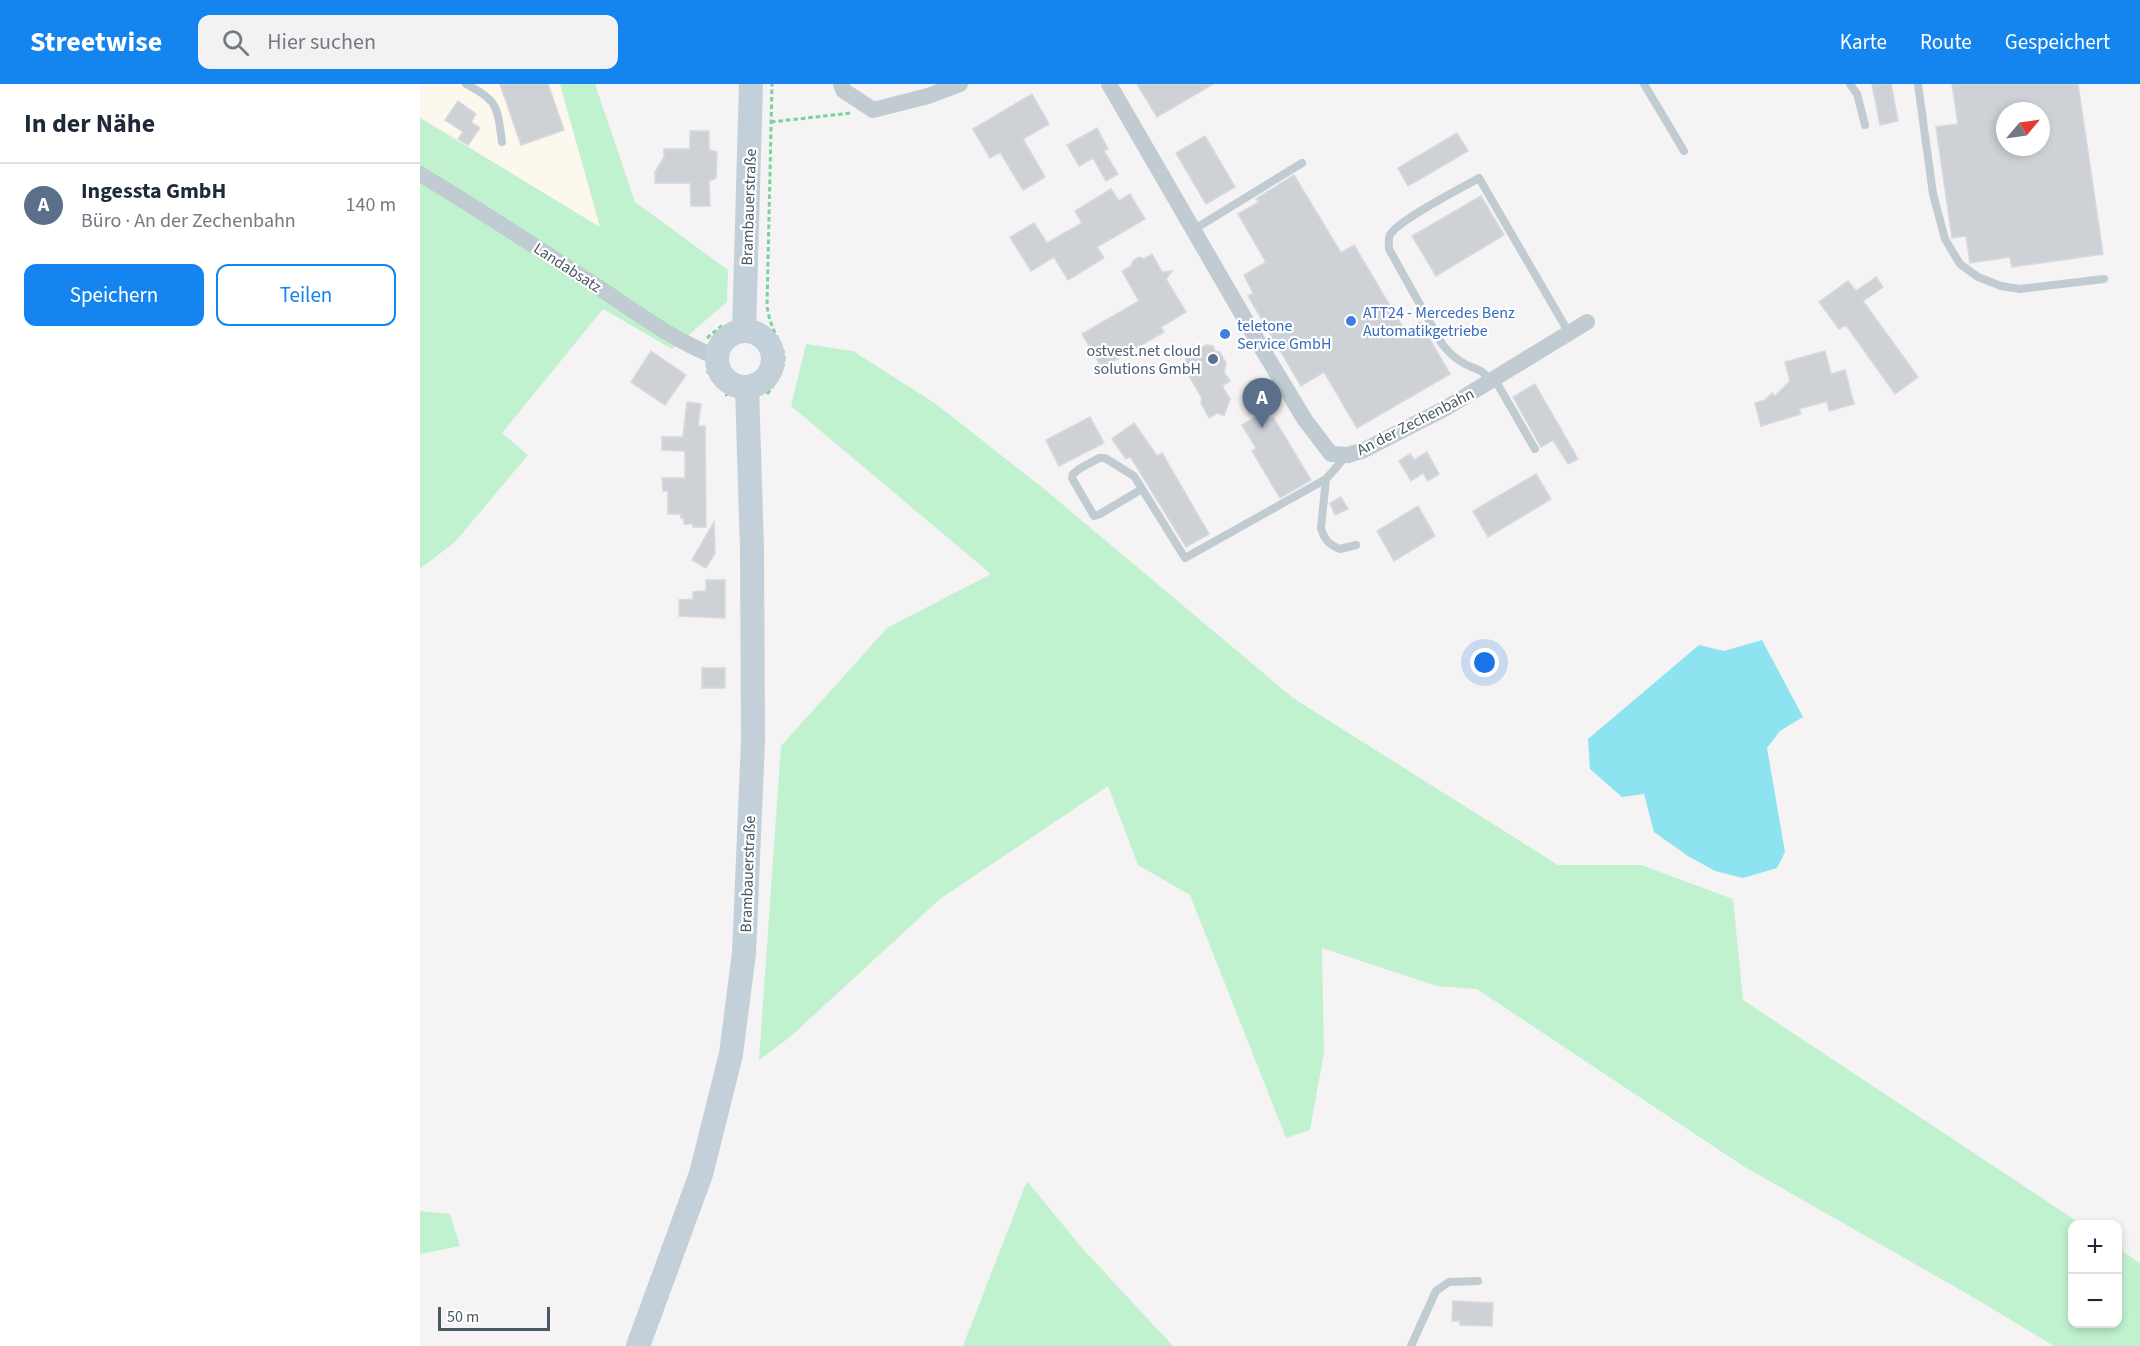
<!DOCTYPE html>
<html lang="de">
<head>
<meta charset="utf-8">
<style>
  :root { --surface:#fff; --page:#f2f2f3; --text:#1f2937; --muted:#747a83; --line:#e0e1e3; --accent:#1484ee }
  body { margin:0; font-family:"Source Sans 3",sans-serif; background:var(--page); color:var(--text) }
  .controls { position:absolute; right:18px; bottom:18px; display:grid; overflow:hidden; border-radius:12px; box-shadow:0 3px 9px #0003 }
  .controls button { width:54px; height:54px; display:grid; place-items:center; padding:0; border:0; border-bottom:2px solid var(--line); background:var(--surface); color:var(--text); font:30px sans-serif }
  .compass { position:absolute; left:1576px; top:18px; width:54px; height:54px; border-radius:50%; background:var(--surface); box-shadow:0 3px 9px #0003; rotate:61deg }
  .scale { position:absolute; left:18px; bottom:15px; width:112px; box-sizing:border-box; padding-left:6px; border:3px solid #495861; border-top:0; font-size:16px; line-height:21px; white-space:nowrap; color:#495861; -webkit-text-stroke:4px #fff; paint-order:stroke }
  .you { position:absolute; left:1065px; top:579px; width:21px; height:21px; margin:-15px; border:4px solid #fff; border-radius:50%; background:#1a73e8; box-shadow:0 0 0 9px #1a73e833 }
  .badge { display:grid; place-items:center; width:39px; height:39px; border-radius:50%; background:var(--accent); color:#fff; font-size:20px; font-weight:700 }
  .pin { position:absolute; translate:-50% -50px; filter:drop-shadow(0 2px 3px #0008) }
  .pin::after { content:''; position:absolute; top:32px; width:21px; height:18px; background:inherit; clip-path:polygon(0 0,100% 0,50% 100%) }
  .list { margin:0; padding:0; list-style:none }
  h2 { display:flex; justify-content:space-between; align-items:center; height:78px; margin:0; padding:0 24px; font-size:26px }
  h2 small { font-size:20px; font-weight:400; color:var(--muted) }
  .list li { display:grid; grid-template-columns:39px 1fr auto; gap:18px; align-items:center; box-sizing:border-box; height:84px; padding:0 24px; border-top:2px solid var(--line) }
  .list b { display:block; font-size:22px; white-space:nowrap }
  .list p { margin:0; font-size:20px; white-space:nowrap; color:var(--muted) }
  .list em { font-size:20px; font-style:normal; color:var(--muted) }
  .actions { display:flex; gap:12px; padding:18px 24px }
  .actions a { flex:1; padding:14px 0; border:2px solid var(--accent); border-radius:12px; text-align:center; font-size:21px; color:var(--accent) }
  .actions .main { background:var(--accent); color:#fff }
  .icon { flex:none; width:33px; height:33px; fill:none; stroke:currentColor; stroke-width:2; stroke-linecap:round; stroke-linejoin:round }
  .map { position:relative; flex:none; width:1720px; height:1262px; overflow:hidden }
  header { display:flex; align-items:center; gap:36px; box-sizing:border-box; height:84px; padding:0 30px; background:var(--accent); color:#fff }
  header strong { font-size:28px }
  nav { display:flex; gap:33px; margin-inline-start:auto; font-size:21px }
  .search { width:420px; height:54px; background:var(--page); display:flex; align-items:center; gap:15px; box-sizing:border-box; padding:0 21px; border-radius:12px; color:var(--muted); font-size:22px }
  main { display:flex }
  aside { flex:1; background:var(--surface) }
  .map>svg:first-child { display:block }
  .commercial { fill:#fdf8ee }
  .green { fill:#c1f2d0 }
  .water { fill:#8de4f0 }
  .building { fill:#ced2d7; stroke:#d6d9de; stroke-width:1.5; fill-rule:evenodd }
  .lines { fill:none; stroke-linecap:round; stroke-linejoin:round }
  .path { stroke:#77d29e; stroke-width:3; stroke-dasharray:4.5 3; stroke-linecap:butt }
  .service { stroke:#c0cbd2; stroke-width:8 }
  .minor { stroke:#c0cbd2; stroke-width:16 }
  .secondary { stroke:#c3cfd9; stroke-width:24 }
  .shop-dot { fill:#3f7fe0; stroke:#fff; stroke-width:2 }
  .service-dot { fill:#5c6f8a; stroke:#fff; stroke-width:2 }
  .labels { text-anchor:middle; stroke-width:4.5; stroke-linejoin:round; paint-order:stroke }
  .street-label { font-size:16px; fill:#495861; stroke:#fff }
  .shop-label { font-size:16px; fill:#366cbe; stroke:#fff; text-anchor:start }
  .service-label { font-size:16px; fill:#4e5e75; stroke:#fff; text-anchor:end }
</style>
</head>
<body>
<header>
<strong>Streetwise</strong>
<div class="search"><svg class="icon" aria-label="search" viewBox="0 0 24 24"><circle cx="10" cy="10" r="6"/><path d="M15 15l6 6"/></svg>Hier suchen</div>
<nav><a>Karte</a><a>Route</a><a>Gespeichert</a></nav>
</header>
<main>
<aside>
<h2>In der Nähe<small></small></h2>
<ul class="list">
<li><span class="badge" style="background:#5c6f8a">A</span><div><b>Ingessta GmbH</b><p>Büro · An der Zechenbahn</p></div><em>140 m</em></li>
</ul>
<div class="actions"><a class="main">Speichern</a><a>Teilen</a></div>
</aside>
<div class="map">
<svg width="1720" height="1262" viewBox="0 0 1720 1262">
  <rect width="100%" height="100%" fill="#f5f3f3"/>
  <path class="commercial" d="M0 0H139L180 143 0 32Z"/>
  <path class="green" d="M140 0H175L215 118 308 186 307 218 252 265 183 225 82 349 108 371 35 458 0 485V34L180 143Z
    M386 260 433 267 516 320 629 409 873 614 1138 781H1221L1313 815 1323 916 1661 1140H1652V1240H1698V1164L1720 1179V1262H1634L1558 1216 1323 1082 1057 905 1017 902 902 864 904 969 890 1046 866 1054 770 811 718 781 688 702 520 815 370 953 339 976 361 662 467 544 571 490 371 322Z
    M607 1097 662 1164 753 1262H543Z
    M0 1127 30 1130 40 1162 0 1170Z"/>
  <path class="water" d="M1342 556 1383 633 1360 647 1347 664 1365 768 1357 784 1323 794 1295 787 1268 772 1234 748 1224 710 1202 713 1170 685 1168 655 1279 561 1304 567Z"/>
  <path class="building" d="M80 0H128L144 46 101 61Z
    M717 0H793L737 33Z
    M1452 0H1471L1478 37 1460 41Z
    M1532 0H1658L1683 170 1592 183 1590 173 1550 179 1546 152 1532 154 1516 43 1538 40ZM1585 27H1621V63H1585Z
    M612 10 629 40 603 55 625 93 603 106 580 68 570 74 553 45Z
    M38 17 56 30 51 38 60 44 48 61 38 55 43 48 25 36Z
    M677 44 688 65 684 67 698 90 686 97 673 74 659 82 647 61Z
    M270 47H289V66L297 68 296 94 289 97 290 122H271L270 99H235V88L244 73V65H270Z
    M1037 49 1048 67 988 102 978 84Z
    M785 52 815 103 786 120 756 69Z
    M874 91 921 169 934 161 985 247 1000 238 1030 290 937 344 904 288 881 302 828 212 833 209 824 191 846 178 818 130 839 118 836 115Z
    M691 105 699 117 710 110 725 135 677 163 684 174 648 196 634 173 611 187 590 153 614 139 627 159 662 139 655 127Z
    M1061 112 1084 151 1016 192 992 152Z
    M732 170 742 188 752 187 746 195 766 228 741 243 744 248 682 284 662 250 719 217 702 187 711 182 713 177 719 173 724 175Z
    M1456 193 1463 203 1443 217 1498 293 1475 310 1426 241 1419 245 1399 218 1428 197 1436 207Z
    M786 261 793 262 795 267 800 268 806 279 804 288 810 297 802 302 810 315 804 331 797 329 789 334 781 319 782 314 765 285 766 272Z
    M231 267 266 291 245 321 211 298Z
    M1405 267 1411 290 1425 286 1434 320 1409 327 1407 317 1379 325 1381 330 1341 342 1335 319 1345 316 1352 309 1355 312 1370 297 1365 278Z
    M1115 300 1158 375 1148 380 1133 356 1121 363 1093 313Z
    M267 318 281 320 278 342H285L286 443H273V440H264V434H261V430H248V407H243L242 394H265V367L242 366V353H263Z
    M845 327 850 335 853 333 891 396 860 414 832 367 836 364 822 341Z
    M670 333 684 359 639 382 626 356Z
    M714 339 737 372 742 369 789 450 766 463 710 372 706 375 692 355Z
    M1007 368 1019 390 1008 397 1003 389 991 397 979 377 990 370 994 376Z
    M1116 390 1131 415 1068 453 1053 427Z
    M921 413 928 425 915 431 910 419Z
    M998 422 1015 452 974 477 957 447Z
    M294 438 295 469 286 484 272 476Z
    M286 496H305V534L259 532V516L273 515V508L286 507Z
    M282 584H305V604H282Z
    M1033 1217 1073 1219 1072 1242 1040 1241V1237H1032Z"/>
  <g class="lines">
    <path class="path" d="M351 38 431 29
      M287 254 304 240
      M287 287 303 304 307 312
      M347 310C382 264 353 266 347 222L352 0"/>
    <path class="service" d="M46 0C79 17 77 23 82 58
      M1224 0 1264 67
      M1430 0 1437 10 1445 41
      M1498 0 1513 110 1525 155 1540 180 1558 193 1581 202 1600 205 1684 195
      M773 146 882 79
      M1074 294 1115 365
      M1070 297C1063 285 1057 286 1045 280 1035 275 1029 268 1022 260L969 165C969 160 968 155 970 151 978 136 1042 104 1059 94L1149 249
      M906 395 901 444C904 455 909 461 920 465L936 461
      M722 405 680 430 674 432 652 394 653 390 659 385 679 374H685L714 392 765 474 906 395 927 371
      M991 1262 1016 1207 1029 1198 1058 1197"/>
    <path class="minor" d="M421 0 423 6 453 26 508 12 540 0
      M689 0 844 268 885 336 911 370 928 371 944 366 1026 324 1167 238
      M0 90C60 126 119 165 178 203 216 228 254 257 297 273"/>
    <path class="secondary" d="M324 247 331 0
      M297 275a28 28 0 1 1 56 0a28 28 0 1 1-56 0Z
      M218 1262 281 1090 311 970 324 869 333 657 332 465 327 303"/>
  </g>
  <g class="shop-dot">
    <circle cx="931" cy="237" r="6"/>
    <circle cx="805" cy="250" r="6"/>
  </g>
  <circle class="service-dot" cx="793" cy="275" r="6"/>
  <g class="labels">
    <g class="street-label">
      <text transform="translate(328 123) rotate(-88)" y="6">Brambauerstraße</text>
      <text transform="translate(148 183) rotate(33)" y="6">Landabsatz</text>
      <text transform="translate(995 337) rotate(-27)" y="6">An der Zechenbahn</text>
      <text transform="translate(327 790) rotate(-88)" y="6">Brambauerstraße</text>
    </g>
    <g class="shop-label">
      <text x="943" y="234">ATT24 - Mercedes Benz<tspan x="943" dy="18">Automatikgetriebe</tspan></text>
      <text x="817" y="247">teletone<tspan x="817" dy="18">Service GmbH</tspan></text>
    </g>
    <g class="service-label">
      <text x="781" y="272">ostvest.net cloud<tspan x="781" dy="18">solutions GmbH</tspan></text>
    </g>
  </g>
</svg>
<div class="controls">
<button>+</button>
<button>−</button>
</div>
<svg class="compass" viewBox="-18 -18 36 36"><path d="M0-13l5 13h-10z" fill="#e53935"/><path d="M0 13l5-13h-10z" fill="#747a83"/></svg>
<div class="scale">50 m</div>
<div class="you"></div>
<div class="pin badge" style="left:842px;top:344px;background:#5c6f8a">A</div>
</div>
</main>
</body>
</html>
